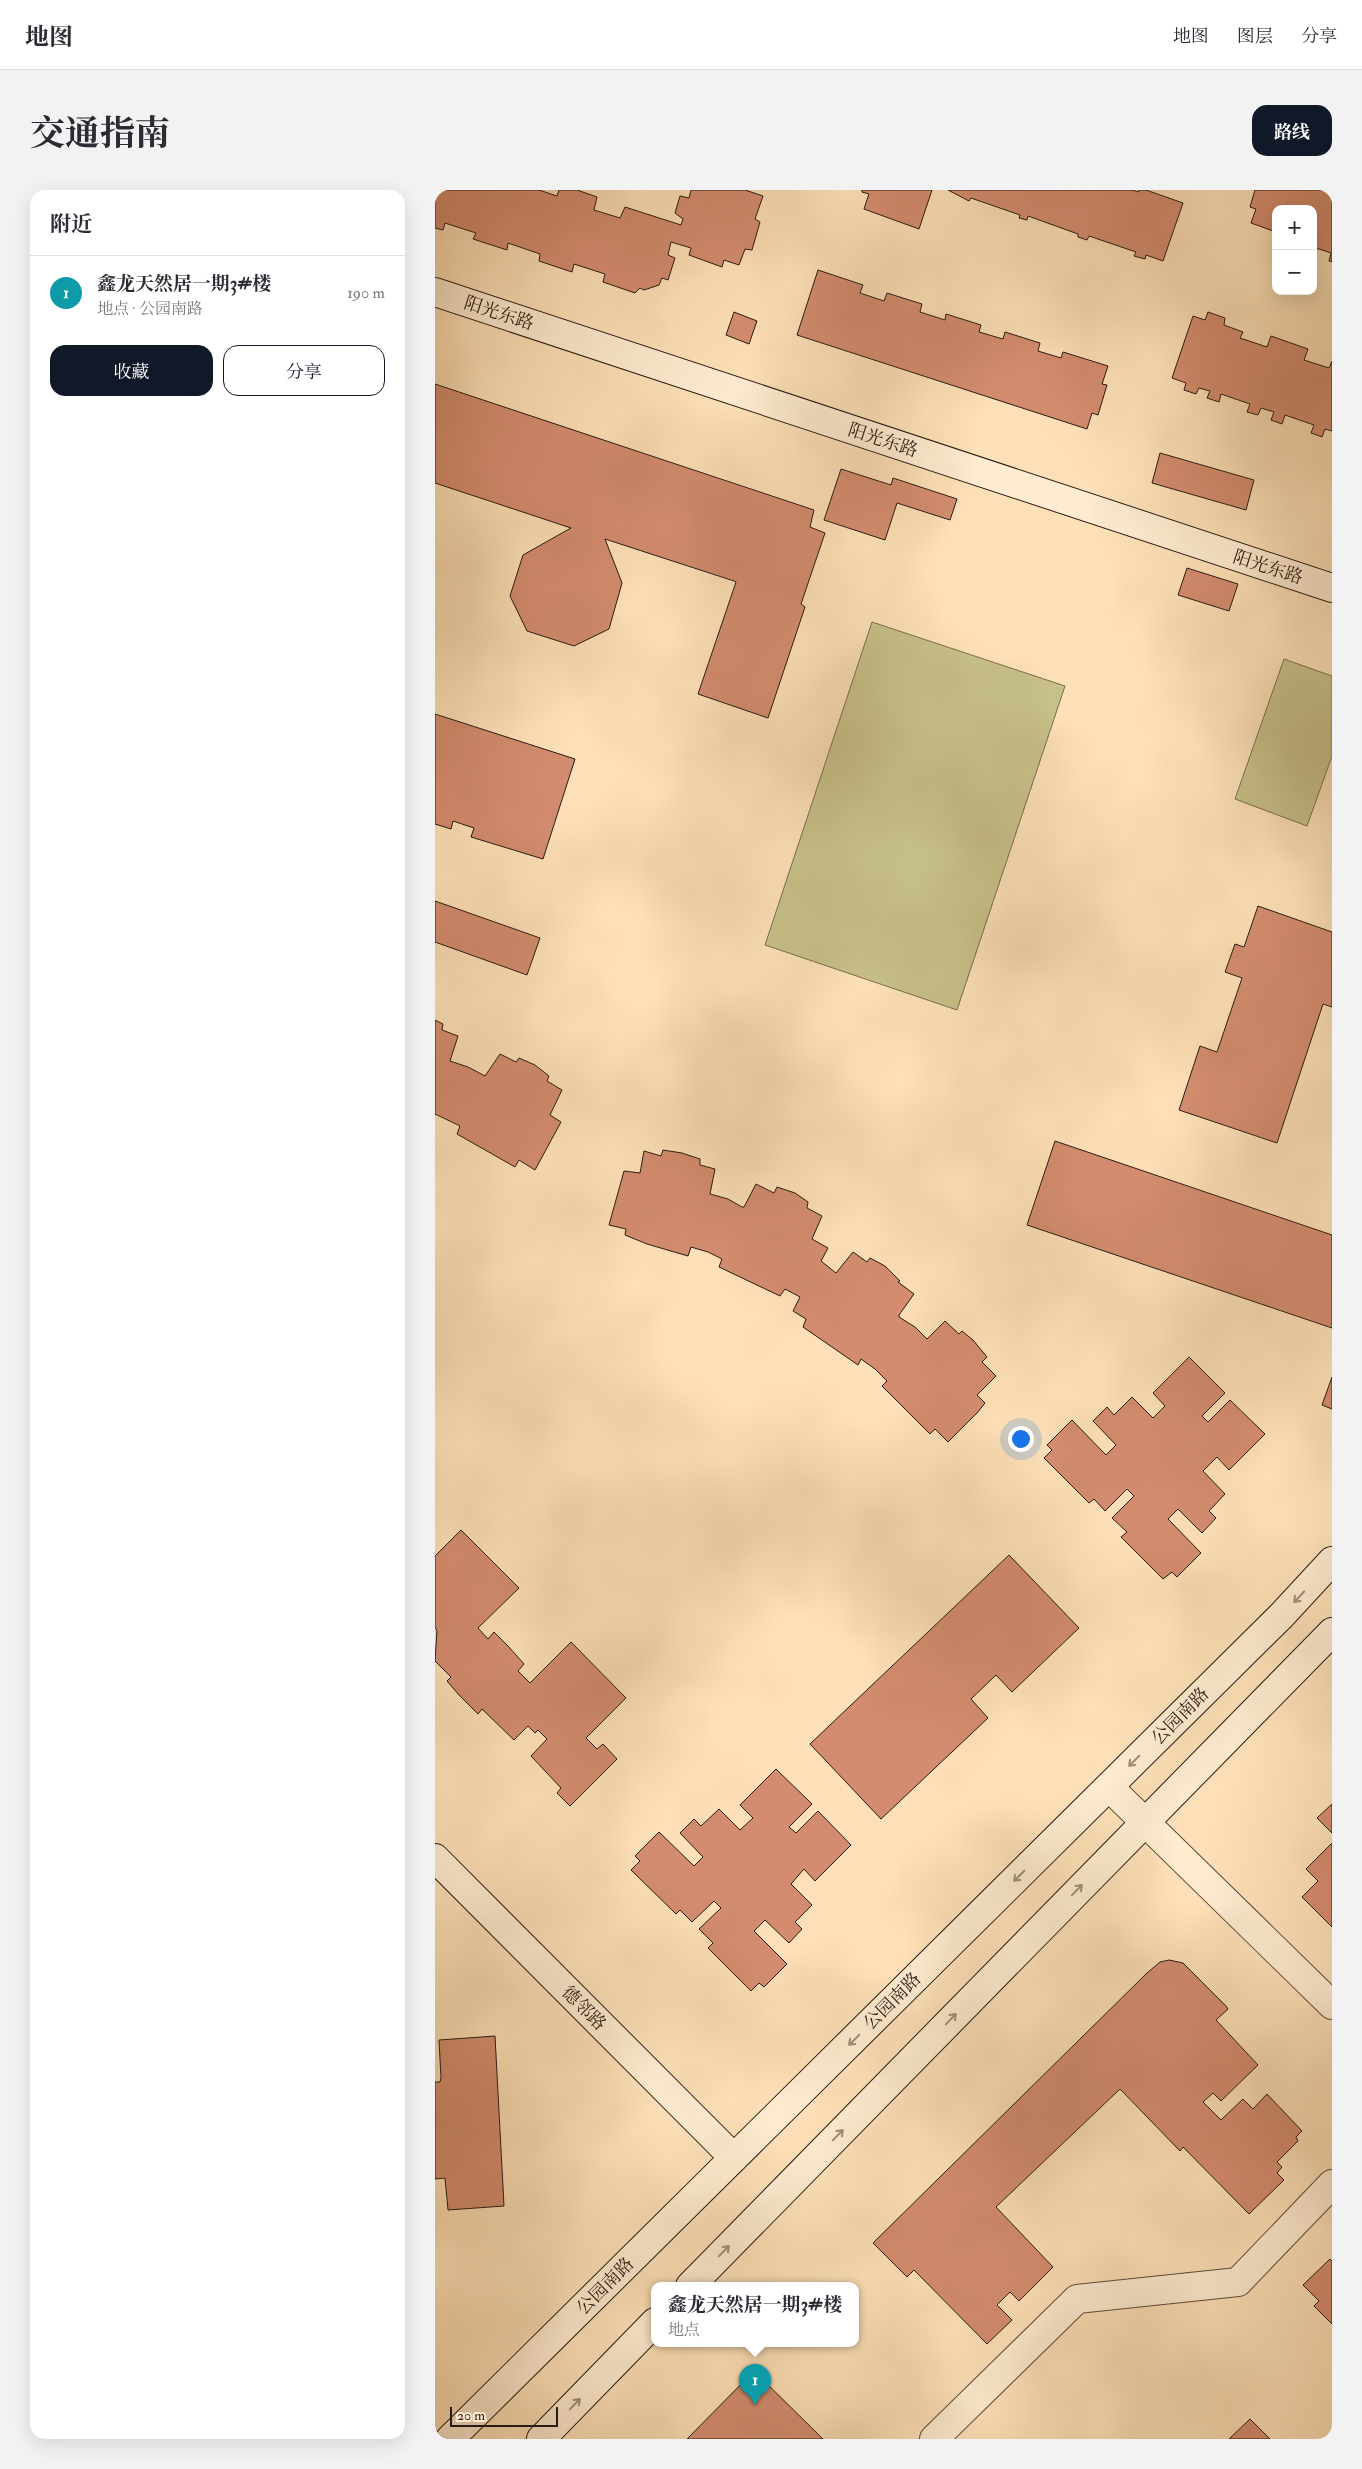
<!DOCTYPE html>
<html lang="zh">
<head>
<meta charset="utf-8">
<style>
  :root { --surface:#fff; --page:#f2f2f3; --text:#2b2b33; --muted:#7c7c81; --line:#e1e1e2; --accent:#111827 }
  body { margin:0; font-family:"IM FELL Double Pica","Noto Serif SC",serif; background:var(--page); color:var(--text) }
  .controls { position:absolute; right:15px; top:15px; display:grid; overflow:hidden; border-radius:10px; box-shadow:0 5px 20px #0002 }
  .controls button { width:45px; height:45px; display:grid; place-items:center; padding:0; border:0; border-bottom:1px solid var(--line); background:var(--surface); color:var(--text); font:25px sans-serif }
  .scale { position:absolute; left:15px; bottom:12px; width:108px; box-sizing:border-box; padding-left:5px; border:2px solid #291a14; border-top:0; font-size:14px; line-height:18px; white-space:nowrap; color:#291a14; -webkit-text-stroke:4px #feebd0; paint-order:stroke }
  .you { position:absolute; left:585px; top:1248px; width:18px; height:18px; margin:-12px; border:4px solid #fff; border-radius:50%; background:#1a73e8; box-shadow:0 0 0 8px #1a73e833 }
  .badge { display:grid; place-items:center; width:32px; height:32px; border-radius:50%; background:var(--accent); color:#fff; font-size:16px; font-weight:700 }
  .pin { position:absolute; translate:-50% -41px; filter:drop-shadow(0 1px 2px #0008) }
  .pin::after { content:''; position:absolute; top:26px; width:18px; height:15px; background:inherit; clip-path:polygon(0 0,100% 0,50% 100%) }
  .popup { position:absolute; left:216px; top:2092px; width:208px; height:65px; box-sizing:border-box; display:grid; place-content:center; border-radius:10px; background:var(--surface); filter:drop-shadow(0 1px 4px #0005); font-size:16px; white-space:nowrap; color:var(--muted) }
  .popup b { font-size:19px; color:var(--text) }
  .popup::after { content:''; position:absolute; left:50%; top:100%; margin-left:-10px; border:10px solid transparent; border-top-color:var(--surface) }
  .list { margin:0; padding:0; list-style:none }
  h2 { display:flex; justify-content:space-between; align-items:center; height:65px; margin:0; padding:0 20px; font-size:21px }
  h2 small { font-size:16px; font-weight:400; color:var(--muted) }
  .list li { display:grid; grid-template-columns:32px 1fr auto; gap:15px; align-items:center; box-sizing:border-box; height:75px; padding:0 20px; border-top:1px solid var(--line) }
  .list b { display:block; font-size:19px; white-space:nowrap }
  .list p { margin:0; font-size:16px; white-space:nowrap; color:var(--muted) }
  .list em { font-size:16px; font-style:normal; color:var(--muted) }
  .actions { display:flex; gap:10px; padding:15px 20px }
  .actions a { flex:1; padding:11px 0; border:1px solid var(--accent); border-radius:15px; text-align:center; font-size:18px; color:var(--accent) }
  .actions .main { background:var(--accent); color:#fff }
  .map { position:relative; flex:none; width:897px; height:2249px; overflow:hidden; border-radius:15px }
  header { display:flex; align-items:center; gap:30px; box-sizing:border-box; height:70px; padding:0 25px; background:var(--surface); border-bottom:1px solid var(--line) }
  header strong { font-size:24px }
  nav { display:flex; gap:28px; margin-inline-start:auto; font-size:18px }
  .intro { display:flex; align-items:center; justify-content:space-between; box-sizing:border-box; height:120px; padding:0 30px }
  h1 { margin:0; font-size:35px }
  .button { padding:12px 22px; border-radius:15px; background:var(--accent); color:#fff; font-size:18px; font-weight:700 }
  main { display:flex; gap:30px; padding:0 30px }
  aside { flex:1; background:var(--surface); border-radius:15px; box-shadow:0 5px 20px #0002 }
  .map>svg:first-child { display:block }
  .green { fill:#c7c089; stroke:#786d4e }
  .building { fill:#d38c6f; stroke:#291a14 }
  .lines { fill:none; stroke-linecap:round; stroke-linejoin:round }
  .street-casing { stroke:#5e4c3d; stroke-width:30 }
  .secondary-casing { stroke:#291a14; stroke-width:30 }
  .street { stroke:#feebd0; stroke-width:28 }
  .secondary { stroke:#feebd0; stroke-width:28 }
  .oneway { stroke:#9e8d7b }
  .labels { text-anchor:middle; stroke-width:4; stroke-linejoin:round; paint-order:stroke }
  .street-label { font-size:18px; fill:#291a14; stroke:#feebd0 }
</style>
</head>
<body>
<header>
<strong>地图</strong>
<nav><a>地图</a><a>图层</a><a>分享</a></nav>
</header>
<div class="intro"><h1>交通指南</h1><a class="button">路线</a></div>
<main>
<aside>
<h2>附近<small></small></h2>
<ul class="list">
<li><span class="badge" style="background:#0f9aa8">1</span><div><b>鑫龙天然居一期3#楼</b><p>地点 · 公园南路</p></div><em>190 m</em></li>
</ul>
<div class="actions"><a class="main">收藏</a><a>分享</a></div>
</aside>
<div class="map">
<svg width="897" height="2249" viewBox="0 0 897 2249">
  <rect width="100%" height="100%" fill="#fde0b7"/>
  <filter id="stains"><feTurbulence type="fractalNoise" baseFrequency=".004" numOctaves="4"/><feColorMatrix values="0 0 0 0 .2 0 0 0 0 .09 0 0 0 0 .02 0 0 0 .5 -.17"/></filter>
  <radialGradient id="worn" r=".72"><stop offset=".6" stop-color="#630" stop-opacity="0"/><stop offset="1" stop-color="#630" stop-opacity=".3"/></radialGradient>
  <path class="green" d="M437 432 630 496 522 820 330 755Z
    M849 469 897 486V566L872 636 800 609Z"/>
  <path class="building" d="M0 0H104L122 6 124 0H142L162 7 159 20 185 28 190 17 246 35 248 29 240 23 245 6 254 8 256 0H310L328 6 320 29 325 32 317 60 310 59 304 75 289 70 287 77 254 65 256 58 236 52 233 65 240 68 233 90 227 88 224 95 209 100 205 98 200 103 168 92 170 84 139 74 137 82 104 71 105 64 73 53 72 60 38 49 41 43 10 33 8 40 0 38Z
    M427 0H497L484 39 429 19 434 4 427 2Z
    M513 0H697L704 2V0H711L748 13 728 71 711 65 710 69 699 66 701 62 654 46 652 50 643 47V44L593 26 592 30 584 28 585 25 536 8 534 11Z
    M820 0H891L897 2V72L894 71 896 63 878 57V19H841V42L816 33 821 19 815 17Z
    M383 80 428 95 425 103 449 111 452 103 487 114 485 122 510 130 511 124 546 135 544 142 568 149 570 142 605 153 603 161 626 168 628 162 673 176 667 194 672 195 663 225 657 223 652 239 362 145Z
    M299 122 322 131 314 154 291 145Z
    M773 122 790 128 789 135 808 142 805 148 832 157 836 146 873 159 869 170 894 178 897 171V241L890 239 887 247 876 243 879 235 850 225 847 234 836 230 839 222 826 218 823 225 812 222 815 214 786 204 784 212 772 208 775 201 764 198 761 204 749 200 751 193 737 188 758 126 770 130Z
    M0 194 379 320 375 337 390 343 366 414 370 417 333 528 263 504 301 392 299 391 170 349 187 393 174 439 139 456 92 441 75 406 88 365 136 338 0 293Z
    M725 263 819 290 811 320 717 293Z
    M406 279 456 295 458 288 522 309 515 330 462 313 450 350 389 330Z
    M752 378 803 394 794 421 743 405Z
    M0 524 140 569 108 669 36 647 39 638 18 631 16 639 0 634Z
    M0 711 105 748 92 785 0 752Z
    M823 716 897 742V817L888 814 842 953 744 920 765 856 782 862 807 788 790 782 800 754 809 757Z
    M0 830 8 834 7 840 23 846 15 871 33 877 50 886 65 864 81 872 84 868 100 875 114 886 112 891 127 900 115 925 126 932 100 980 84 970 80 977 22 944 25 936 0 924Z
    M620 951 897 1045V1138L592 1035Z
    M228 960 247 963 265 969V975L280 979 275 1004 293 1009 307 1017H309L321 994 339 1003 342 997 360 1003 373 1012 372 1018 387 1026 377 1049 393 1058 386 1071 401 1083 418 1062 432 1072 435 1068 450 1076 465 1091 463 1092 479 1104 464 1125V1127L480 1137 492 1149 510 1131 524 1144 527 1141 538 1150 552 1167 547 1172 561 1186 542 1205 550 1213 542 1223 513 1252 500 1239 495 1244 447 1196 452 1191 440 1179 426 1169 423 1175 368 1137 371 1129 358 1121 365 1107 350 1099 345 1106 284 1077 287 1069 273 1062 256 1057 253 1066 212 1054 190 1045 191 1039 174 1035 189 981 205 983 209 961 226 966Z
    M754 1167 790 1203 767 1226 773 1232 795 1210 830 1244 794 1280 782 1267 768 1281 790 1304 774 1321 781 1328 767 1343 743 1319 733 1329 766 1363 742 1387 737 1382 728 1389 686 1347 692 1342 677 1328 699 1306 692 1299 670 1321 659 1309 654 1313 609 1268 617 1260 612 1255 637 1230 671 1265 681 1255 658 1231 672 1217 679 1225 697 1207 718 1228 730 1216 718 1203Z
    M897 1187V1219L887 1215Z
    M26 1340 84 1398 43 1438 53 1449 59 1442 73 1456 89 1474 83 1481 95 1493 136 1452 191 1508 151 1548 162 1559 168 1554 182 1569 135 1616 122 1603 126 1598 96 1566 112 1549 103 1540 100 1543 93 1536 79 1550 47 1519 43 1524 24 1505 12 1491 16 1487 0 1471 2 1440 0 1438V1366Z
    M574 1365 644 1438 577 1502 561 1485 536 1509 553 1528 446 1629 375 1554Z
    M341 1579 377 1614 354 1637 361 1643 383 1621 416 1655 380 1691 369 1679 356 1694 377 1715 360 1732 367 1739 354 1753 330 1730 319 1741 352 1774 329 1797 324 1793 316 1801 273 1758 278 1753 264 1739 286 1718 279 1711 257 1732 245 1720 241 1724 196 1680 205 1671 200 1666 224 1642 259 1676 268 1667 245 1643 259 1629 266 1636 284 1619 305 1640 318 1628 305 1615Z
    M897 1614V1643L882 1628Z
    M897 1653V1737L867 1707 883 1691 871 1679Z
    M734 1770 748 1773 791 1816 793 1819 781 1830 823 1875 786 1911 778 1903 768 1912 786 1930 808 1909 818 1919 832 1904 867 1941 861 1947 863 1951 842 1972 847 1977 842 1983 849 1990 814 2024 748 1957 745 1961 685 1899 561 2017 618 2077 584 2111 575 2102 562 2115 577 2130 552 2154 479 2080 472 2087 438 2053 712 1783 725 1772Z
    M60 1846 69 2016 13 2020 10 1988 0 1989V1892H5L6 1888 4 1850Z
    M895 2069 897 2071V2134L879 2116 884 2111 868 2095Z
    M319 2181 388 2249H252Z
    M815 2229 835 2249H794Z"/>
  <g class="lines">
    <defs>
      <path id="street" d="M674 1597 897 1815
        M499 2249 642 2109 803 2092 897 1994"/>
      <path id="secondary" d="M0 102 897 398
        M0 1668 299 1968
        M255 2096 897 1442
        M15 2249 847 1425 897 1371
        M106 2249 220 2132"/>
    </defs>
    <use href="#street" class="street-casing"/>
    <use href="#secondary" class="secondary-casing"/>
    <use href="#street" class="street"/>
    <use href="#secondary" class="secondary"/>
  </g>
  <defs><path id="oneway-shaft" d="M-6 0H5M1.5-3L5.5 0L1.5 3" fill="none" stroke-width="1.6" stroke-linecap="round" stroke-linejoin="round" transform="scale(1.25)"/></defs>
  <g class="oneway">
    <use href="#oneway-shaft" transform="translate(864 1407) rotate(133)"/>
    <use href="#oneway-shaft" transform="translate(699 1571) rotate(135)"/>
    <use href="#oneway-shaft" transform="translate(584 1686) rotate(135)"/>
    <use href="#oneway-shaft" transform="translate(642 1700) rotate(-46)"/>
    <use href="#oneway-shaft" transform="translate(516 1829) rotate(-46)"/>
    <use href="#oneway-shaft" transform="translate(419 1850) rotate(135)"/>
    <use href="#oneway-shaft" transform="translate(403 1945) rotate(-46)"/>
    <use href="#oneway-shaft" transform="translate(289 2061) rotate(-46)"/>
    <use href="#oneway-shaft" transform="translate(140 2214) rotate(-46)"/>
  </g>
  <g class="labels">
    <g class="street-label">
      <text transform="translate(64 123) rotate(18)" y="6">阳光东路</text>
      <text transform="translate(448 250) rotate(18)" y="6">阳光东路</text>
      <text transform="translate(833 377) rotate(18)" y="6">阳光东路</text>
      <text transform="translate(745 1526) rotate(-45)" y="6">公园南路</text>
      <text transform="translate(457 1811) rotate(-45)" y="6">公园南路</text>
      <text transform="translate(149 1818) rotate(45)" y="6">德邻路</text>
      <text transform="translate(170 2096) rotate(-45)" y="6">公园南路</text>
    </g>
  </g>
  <rect width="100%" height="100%" filter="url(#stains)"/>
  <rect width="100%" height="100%" fill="url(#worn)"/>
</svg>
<div class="controls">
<button>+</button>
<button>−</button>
</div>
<div class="scale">20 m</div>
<div class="you"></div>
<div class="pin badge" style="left:320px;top:2215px;background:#0f9aa8">1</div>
<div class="popup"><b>鑫龙天然居一期3#楼</b>地点</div>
</div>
</main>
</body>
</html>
